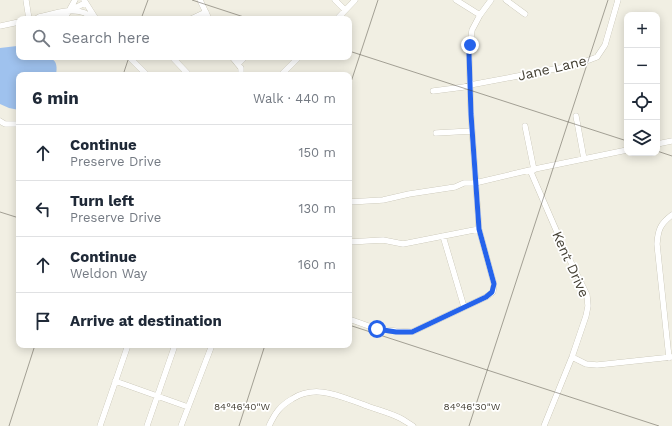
<!DOCTYPE html>
<html lang="en">
<head>
<meta charset="utf-8">
<style>
  :root { --surface:#fff; --page:#f2f2f3; --text:#1f2937; --muted:#747a83; --line:#e0e1e3 }
  body { margin:0; font-family:"Work Sans",sans-serif; background:var(--page); color:var(--text) }
  .controls { position:absolute; right:12px; top:12px; display:grid; overflow:hidden; border-radius:8px; box-shadow:0 2px 10px #0003 }
  .controls button { width:36px; height:36px; display:grid; place-items:center; padding:0; border:0; border-bottom:1px solid var(--line); background:var(--surface); color:var(--text); font:20px sans-serif }
  .stop { position:absolute; width:12px; height:12px; margin:-9px; border:3px solid #2563eb; border-radius:50%; background:#fff }
  .stop.end { background:#2563eb; border-color:#fff; box-shadow:0 1px 4px #0008 }
  .list { margin:0; padding:0; list-style:none }
  h2 { display:flex; justify-content:space-between; align-items:center; height:52px; margin:0; padding:0 16px; font-size:17px }
  h2 small { font-size:13px; font-weight:400; color:var(--muted) }
  .list li { display:grid; grid-template-columns:26px 1fr auto; gap:12px; align-items:center; box-sizing:border-box; height:56px; padding:0 16px; border-top:1px solid var(--line) }
  .list b { display:block; font-size:15px; white-space:nowrap }
  .list p { margin:0; font-size:13px; white-space:nowrap; color:var(--muted) }
  .list em { font-size:13px; font-style:normal; color:var(--muted) }
  .icon { flex:none; width:22px; height:22px; fill:none; stroke:currentColor; stroke-width:2; stroke-linecap:round; stroke-linejoin:round }
  .map { position:relative; flex:none; width:672px; height:426px; overflow:hidden }
  .search { position:absolute; background:var(--surface); box-shadow:0 2px 10px #0003; left:16px; top:16px; width:336px; height:44px; display:flex; align-items:center; gap:10px; box-sizing:border-box; padding:0 14px; border-radius:8px; color:var(--muted); font-size:15px }
  .panel { position:absolute; background:var(--surface); box-shadow:0 2px 10px #0003; left:16px; top:72px; width:336px; height:276px; border-radius:8px }
  .map>svg:first-child { display:block }
  .water { fill:#9fc2ee }
  .lines { fill:none; stroke-linecap:round; stroke-linejoin:round }
  .minor-casing { stroke:#bcb8a6; stroke-width:6 }
  .minor { stroke:#fff; stroke-width:5.5 }
  .route { stroke:#2563eb; stroke-width:5 }
  .ticks { fill:none; stroke:#433f33; stroke-width:1; stroke-opacity:0.45 }
  .labels { text-anchor:middle; stroke-width:3.5; stroke-linejoin:round; paint-order:stroke }
  .street-label { font-size:14px; fill:#433f33; stroke:#fff }
  .ticks-label { font-size:10px; text-anchor:middle; fill:#433f33; stroke:#fff; stroke-width:3.5; stroke-linejoin:round; paint-order:stroke }
</style>
</head>
<body>
<div class="map">
<svg width="672" height="426" viewBox="0 0 672 426">
  <rect width="100%" height="100%" fill="#f1efe3"/>
  <path class="water" d="M17 46 19 47V57C25 57 32 57 38 57 52 57 59 59 56 75H19V110L9 108 0 104V48Z"/>
  <g class="lines">
    <defs>
      <path id="minor" d="M26 0 29 19
        M84 0 96 19
        M200 0 209 19
        M335 0 345 10
        M456 0 480 15
        M506 0 525 14
        M71 10 85 3
        M36 19 39 17C53 14 71 7 85 13 88 15 90 17 93 19
        M55 19 66 16 75 0
        M191 19 206 12
        M337 19 355 0
        M0 26 19 22
        M129 57 147 75
        M172 57 189 75
        M232 57 241 68V73L239 75
        M238 64 245 57
        M281 75 299 57
        M433 91 464 87 470 85 576 65 597 57 605 45 618 0
        M576 116 584 159
        M0 121 5 124H19
        M525 126 534 170
        M436 133 472 131
        M657 144 672 141
        M530 170 563 246 587 295 588 306 586 316 572 357 544 426
        M349 202 383 200 409 194 455 187 464 183H475L530 170 627 150
        M443 236 464 307
        M349 242 383 240 403 244 479 229
        M349 319 377 329 396 331 412 332 486 297 493 292 494 284 479 229 471 114 469 53 472 30 480 15 491 0
        M572 357 586 364 597 365 672 357
        M669 358 657 244C658 230 660 224 672 215
        M115 381 188 407
        M100 426 128 345
        M147 426 175 345
        M181 426 212 345
        M269 426C275 413 280 406 292 399 315 384 339 396 362 404 374 409 388 412 400 418 404 420 408 423 413 426"/>
    </defs>
    <use href="#minor" class="minor-casing"/>
    <use href="#minor" class="minor"/>
  </g>
  <g class="lines">
    <path class="route" d="M377 329 396 332H412L486 297 492 292 494 284 479 229 471 114 469 53 470 45"/>
  </g>
  <path class="ticks" d="M192 0 250 19M141 19 148 0M349 51 627 141M123 75 129 57M349 88 378 0M657 151 672 156M0 212 19 218M349 325 659 426M9 426 35 345M239 426 265 345M469 426 608 0"/>
  <g class="labels">
    <g class="street-label">
      <text transform="translate(552 68) rotate(-13)" y="5">Jane Lane</text>
      <text transform="translate(571 264) rotate(66)" y="5">Kent Drive</text>
    </g>
  </g>
  <g class="ticks-label">
    <text x="242" y="410">84°46'40"W</text>
    <text x="472" y="410">84°46'30"W</text>
  </g>
</svg>
<div class="controls">
<button>+</button>
<button>−</button>
<button><svg class="icon" aria-label="locate" viewBox="0 0 24 24"><circle cx="12" cy="12" r="6"/><path d="M12 2v4M12 18v4M2 12h4M18 12h4"/></svg></button>
<button><svg class="icon" aria-label="layers" viewBox="0 0 24 24"><path d="M12 4l9 5-9 5-9-5zM3 14l9 5 9-5"/></svg></button>
</div>
<div class="stop" style="left:377px;top:329px"></div>
<div class="stop end" style="left:470px;top:45px"></div>
<div class="search"><svg class="icon" aria-label="search" viewBox="0 0 24 24"><circle cx="10" cy="10" r="6"/><path d="M15 15l6 6"/></svg>Search here</div>
<section class="panel">
<h2>6 min<small>Walk · 440 m</small></h2>
<ul class="list">
<li><svg class="icon" aria-label="ahead" viewBox="0 0 24 24"><path d="M12 20V5M6 11l6-6 6 6"/></svg><div><b>Continue</b><p>Preserve Drive</p></div><em>150 m</em></li>
<li><svg class="icon" aria-label="left" viewBox="0 0 24 24"><path d="M17 20v-9H6M10 6l-5 5 5 5"/></svg><div><b>Turn left</b><p>Preserve Drive</p></div><em>130 m</em></li>
<li><svg class="icon" aria-label="ahead" viewBox="0 0 24 24"><path d="M12 20V5M6 11l6-6 6 6"/></svg><div><b>Continue</b><p>Weldon Way</p></div><em>160 m</em></li>
<li><svg class="icon" aria-label="arrive" viewBox="0 0 24 24"><path d="M6 21V4h12l-3 4 3 4H6"/></svg><div><b>Arrive at destination</b></div></li>
</ul>
</section>
</div>
</body>
</html>
